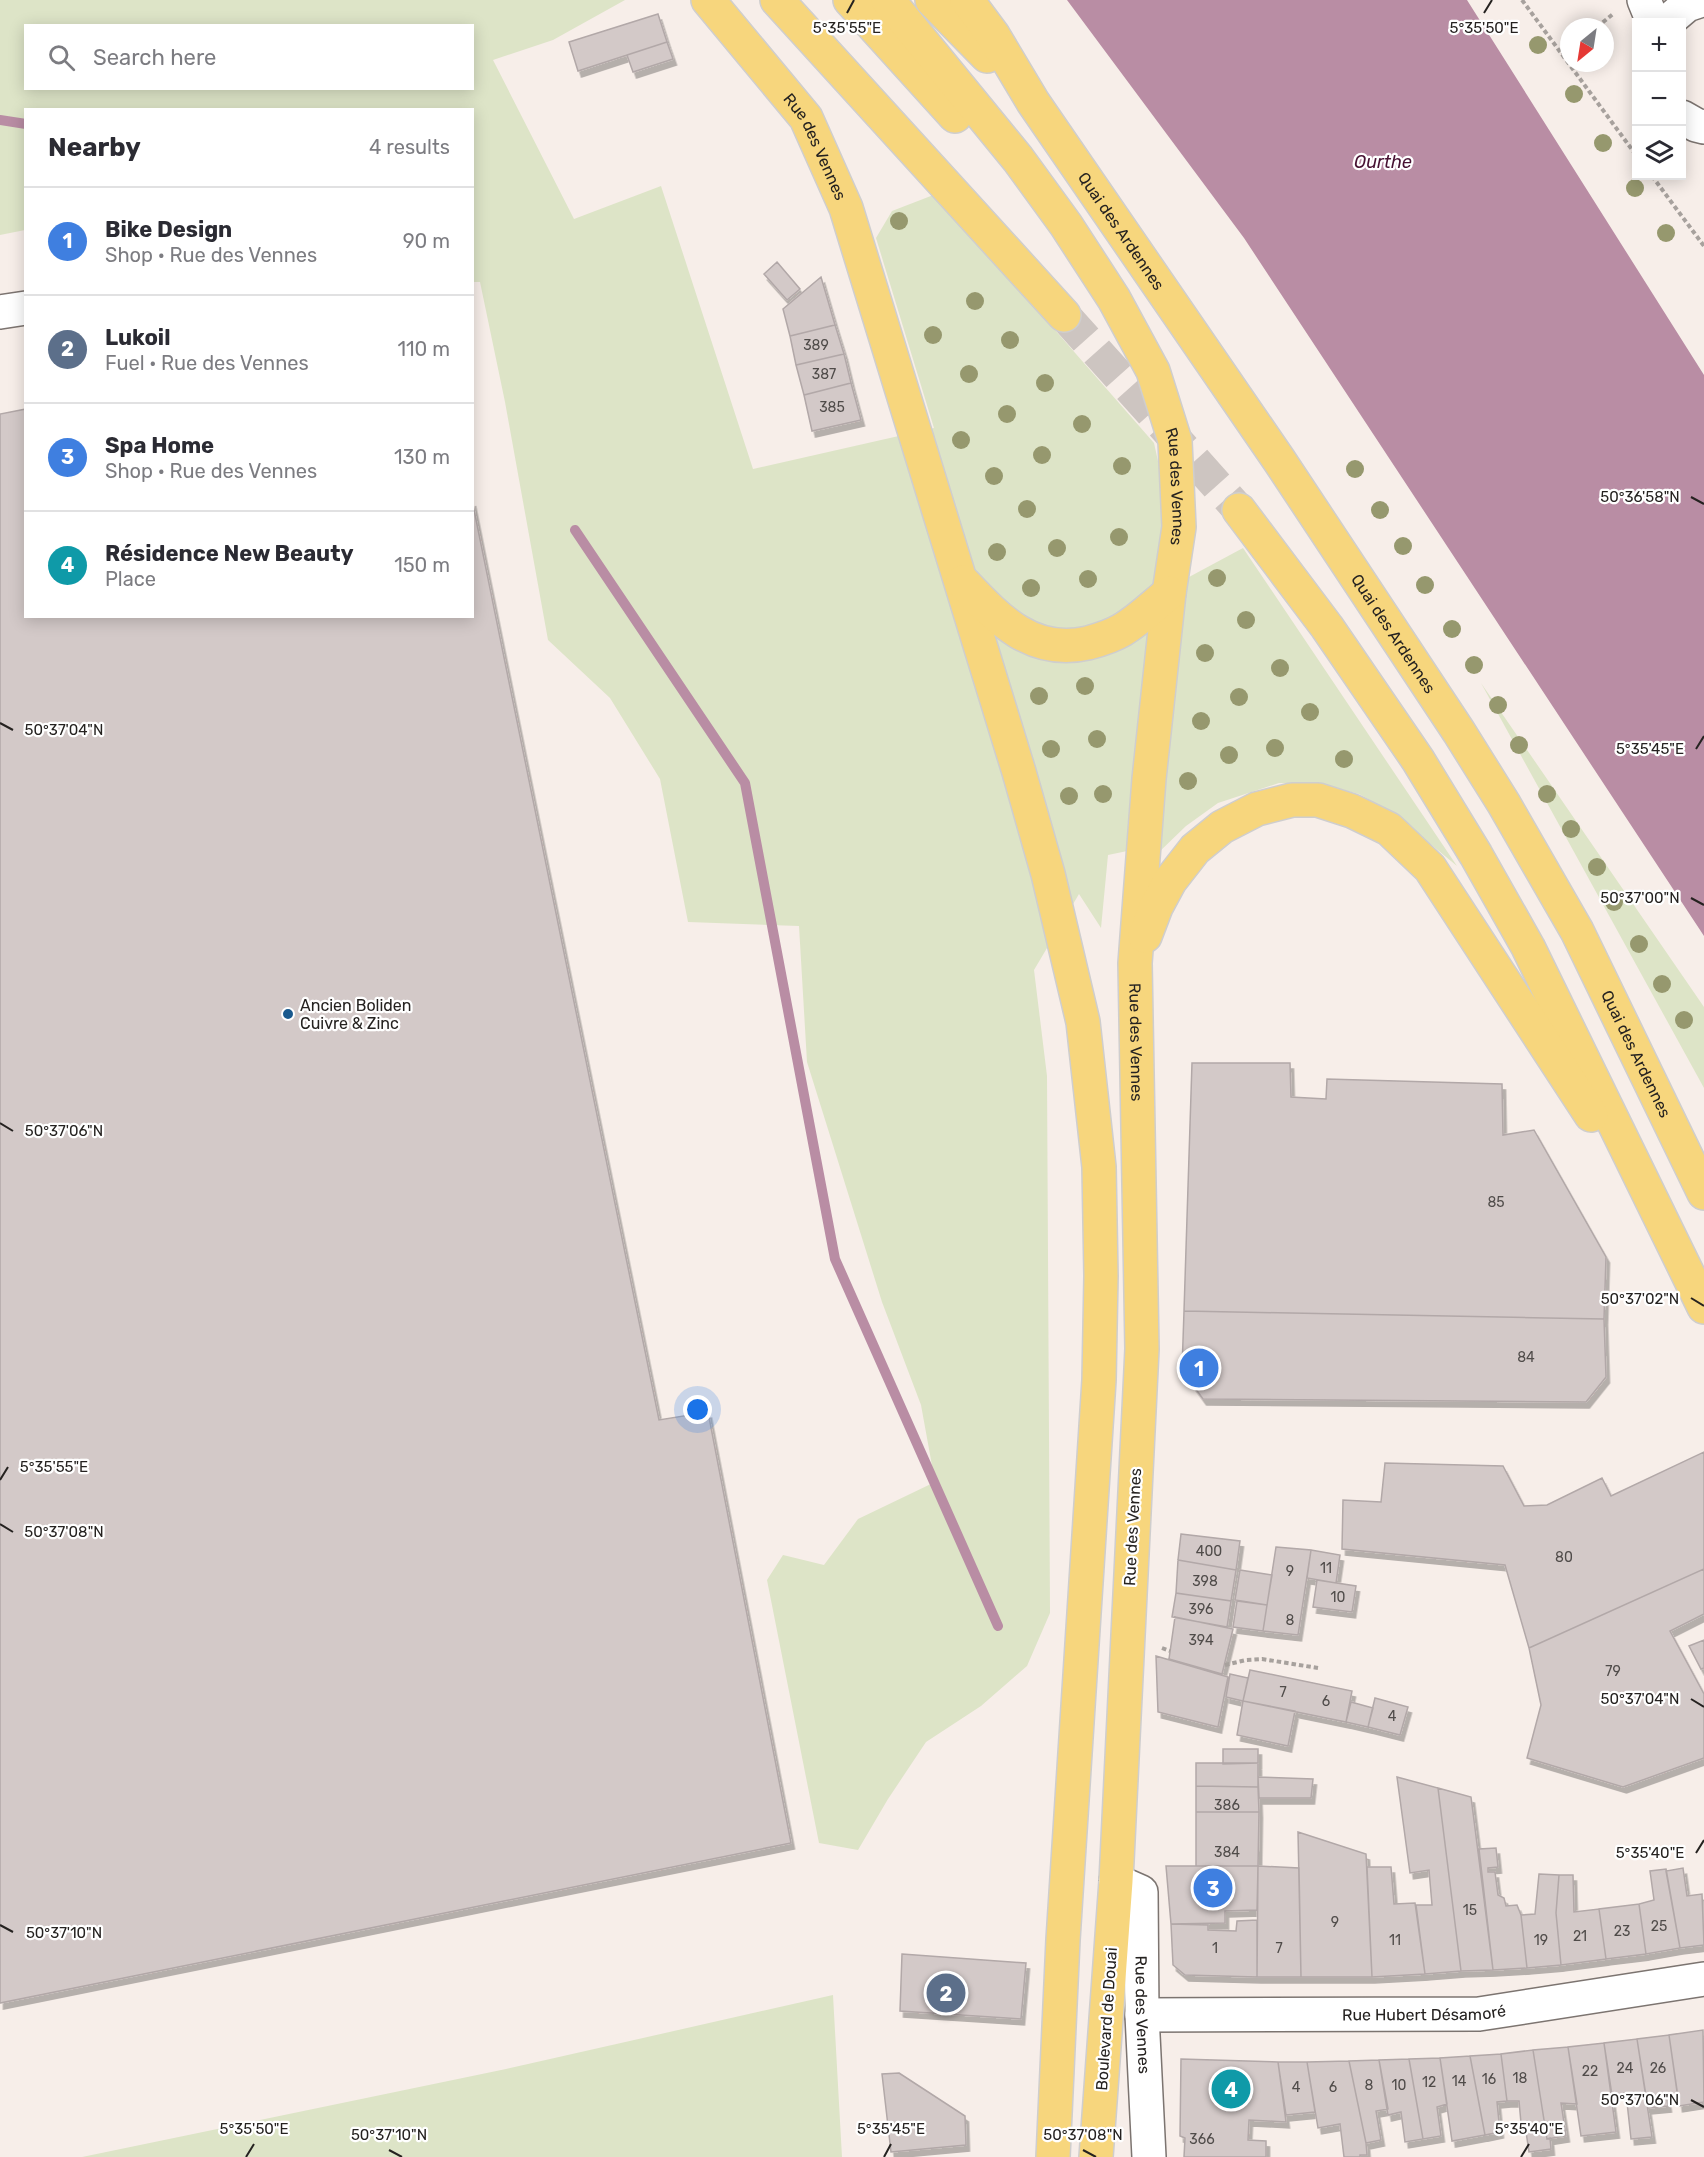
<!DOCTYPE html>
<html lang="en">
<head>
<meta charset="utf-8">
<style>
  :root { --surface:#fff; --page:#f2f2f3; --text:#2b2b33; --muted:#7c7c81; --line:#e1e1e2; --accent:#19598e }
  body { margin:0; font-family:Rubik,sans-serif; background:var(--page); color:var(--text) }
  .controls { position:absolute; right:18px; top:18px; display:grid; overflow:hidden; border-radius:0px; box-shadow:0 3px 15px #0003 }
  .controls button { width:54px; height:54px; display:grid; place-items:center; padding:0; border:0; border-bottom:2px solid var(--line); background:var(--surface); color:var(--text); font:30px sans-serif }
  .compass { position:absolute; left:1560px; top:18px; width:54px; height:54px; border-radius:50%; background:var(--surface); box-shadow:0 3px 15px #0003; rotate:210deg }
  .you { position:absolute; left:698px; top:1410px; width:21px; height:21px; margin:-15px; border:4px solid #fff; border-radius:50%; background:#1a73e8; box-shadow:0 0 0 9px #1a73e833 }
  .badge { display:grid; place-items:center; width:39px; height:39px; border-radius:50%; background:var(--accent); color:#fff; font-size:20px; font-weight:700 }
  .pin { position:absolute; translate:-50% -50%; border:3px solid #fff; box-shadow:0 2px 6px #0006 }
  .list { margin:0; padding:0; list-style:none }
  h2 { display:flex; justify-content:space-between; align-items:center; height:78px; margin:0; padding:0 24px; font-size:26px }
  h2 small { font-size:20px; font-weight:400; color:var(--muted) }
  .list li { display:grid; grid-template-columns:39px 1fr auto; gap:18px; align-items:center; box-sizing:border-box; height:108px; padding:0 24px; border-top:2px solid var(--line) }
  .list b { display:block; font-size:22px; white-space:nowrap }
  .list p { margin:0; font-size:20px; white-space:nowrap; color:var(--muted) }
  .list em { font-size:20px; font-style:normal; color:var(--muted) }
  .icon { flex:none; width:33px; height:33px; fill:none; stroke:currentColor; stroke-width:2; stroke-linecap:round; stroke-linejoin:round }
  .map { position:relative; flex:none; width:1704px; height:2157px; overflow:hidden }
  .search { position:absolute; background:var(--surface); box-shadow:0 3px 15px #0003; left:24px; top:24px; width:450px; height:66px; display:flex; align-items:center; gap:15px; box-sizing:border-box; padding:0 21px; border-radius:0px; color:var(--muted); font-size:22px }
  .panel { position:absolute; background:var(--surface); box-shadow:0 3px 15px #0003; left:24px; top:108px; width:450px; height:510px; border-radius:0px }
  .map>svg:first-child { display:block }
  .green { fill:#dde4c7; fill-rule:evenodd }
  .water { fill:#b98da4 }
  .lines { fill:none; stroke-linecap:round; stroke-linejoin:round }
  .stream { stroke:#b98da4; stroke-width:10 }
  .building { fill:#d3c9c8; stroke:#b2a8a8; stroke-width:1.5; filter:url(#shadow) }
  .major-tunnel { stroke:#cdc5c1; stroke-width:33; stroke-dasharray:33 16; stroke-linecap:butt }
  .minor-casing { stroke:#7c7470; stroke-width:36 }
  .major-casing { stroke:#cfcece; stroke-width:36 }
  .path { stroke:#a7a19d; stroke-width:4; stroke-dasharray:4.5 3; stroke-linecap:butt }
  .minor { stroke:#fff; stroke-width:33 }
  .major { stroke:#f7d67d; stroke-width:33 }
  .tree { fill:#96986e }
  .ticks { fill:none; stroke:#252220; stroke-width:2 }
  .poi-dot { fill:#19598e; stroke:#fff; stroke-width:2 }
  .labels { text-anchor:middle; stroke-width:4.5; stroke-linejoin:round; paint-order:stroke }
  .number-label { font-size:14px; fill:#504c4a }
  .street-label { font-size:16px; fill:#252220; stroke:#fff }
  .poi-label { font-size:16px; fill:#252220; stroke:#fff; text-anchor:start }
  .water-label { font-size:18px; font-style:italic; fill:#471132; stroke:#fff }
  .ticks-label { font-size:15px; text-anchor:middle; fill:#252220; stroke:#fff; stroke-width:4.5; stroke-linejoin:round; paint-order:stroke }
</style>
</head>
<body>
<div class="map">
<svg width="1704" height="2157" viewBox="0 0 1704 2157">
  <defs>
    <filter id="shadow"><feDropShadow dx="3.5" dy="6" stdDeviation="0" flood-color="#0004"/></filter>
  </defs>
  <rect width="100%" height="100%" fill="#f7eee9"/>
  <path class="green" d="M0 0H625L553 40 493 60 574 219 661 186 753 469 934 428 876 238 892 211 936 194 1154 443 1168 507 1163 591 1243 548 1457 866 1393 813 1359 794 1321 784 1279 783 1218 803 1186 826 1156 855V845L1108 855 1101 928 1079 894 1034 970 1047 1076 1050 1613 1027 1666 981 1706 926 1742 888 1799 858 1850 819 1843 767 1580 783 1555 824 1565 858 1519 935 1482 921 1405 882 1302 807 1062 799 926 688 922 660 779 610 698 548 640 505 402 480 282H473L472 110H26L25 230 0 235ZM26 26H472V88H26Z
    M1481 683 1704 1007V1088Z
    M833 1995 842 2157H82L506 2069Z"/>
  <path class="water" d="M1067 0H1467L1704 375V936L1244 238Z"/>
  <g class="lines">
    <path class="stream" d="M0 120 26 124
      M575 530 745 783 835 1259 998 1626"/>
  </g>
  <path class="building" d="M658 14 667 42 578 71 569 42Z
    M667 42 673 59 633 72 627 55Z
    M777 262 800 289 787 300 764 274Z
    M821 277 835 325 790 336 783 309Z
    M835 325 844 354 796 365 790 336Z
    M844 354 851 383 804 395 796 365Z
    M851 383 861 420 812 431 804 395Z
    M26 409V616H472V500L659 1420 708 1412 791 1843 0 2003V414Z
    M1192 1063H1290L1291 1097 1326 1099 1327 1079 1502 1084 1503 1135 1534 1130 1606 1257 1604 1319 1184 1311Z
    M1184 1311 1604 1319 1606 1377 1586 1402 1203 1399 1182 1370Z
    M1704 1452V1569L1529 1648 1505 1565 1342 1549 1343 1500 1381 1502 1385 1463 1503 1466 1524 1506 1547 1505 1602 1478 1611 1496Z
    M1181 1534 1240 1541 1236 1570 1178 1560Z
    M1276 1547 1311 1550 1298 1635 1263 1631Z
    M1311 1550 1340 1555 1336 1583 1307 1578Z
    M1178 1560 1236 1570 1231 1601 1176 1593Z
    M1704 1569V1614L1670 1631 1704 1694V1758L1623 1787 1527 1758 1541 1705 1529 1648Z
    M1240 1570 1272 1575 1267 1605 1235 1600Z
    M1317 1580 1356 1586 1352 1612 1313 1607Z
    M1176 1593 1231 1601 1227 1627 1172 1617Z
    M1237 1601 1267 1605 1263 1631 1233 1627Z
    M1175 1617 1233 1629 1222 1674 1169 1659Z
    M1704 1640V1668L1701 1669 1689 1646Z
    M1156 1656 1228 1677 1218 1727 1158 1712Z
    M1250 1670 1352 1691 1346 1722 1243 1701Z
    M1230 1674 1248 1678 1243 1701 1226 1697Z
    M1375 1698 1408 1707 1400 1735 1368 1727Z
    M1243 1701 1295 1711 1288 1746 1237 1735Z
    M1351 1702 1373 1708 1368 1727 1346 1722Z
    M1223 1749H1258V1763L1223 1764Z
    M1196 1763H1258V1787L1196 1786Z
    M1258 1777 1313 1779 1311 1798H1259Z
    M1397 1777 1438 1788 1461 1971 1425 1974 1416 1905H1432L1429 1870 1410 1873Z
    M1196 1786 1258 1787 1259 1812H1196Z
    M1438 1788 1471 1797 1493 1970 1461 1971Z
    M1196 1812H1259L1258 1866H1196Z
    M1298 1832 1366 1854 1372 1977H1301Z
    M1496 1848 1498 1867 1488 1868V1872H1495L1498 1895 1504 1898 1506 1906 1517 1905 1521 1915 1527 1968 1493 1970 1479 1849Z
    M1166 1866H1258L1257 1910 1225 1911V1923L1171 1924Z
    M1258 1866 1299 1868 1301 1977H1257Z
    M1367 1867H1391L1394 1904 1415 1903 1425 1974 1372 1977Z
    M1683 1868 1687 1896 1702 1894 1704 1945 1680 1948 1666 1871Z
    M1666 1869 1680 1948 1646 1954 1639 1904 1654 1900 1650 1871Z
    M1539 1874 1559 1875 1556 1913 1561 1965 1527 1968 1521 1915 1535 1914Z
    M1559 1875H1573L1574 1912 1599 1909 1606 1959 1561 1965 1556 1913Z
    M1639 1904 1646 1954 1606 1959 1599 1909Z
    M1257 1920V1977L1185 1975 1173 1965 1171 1924 1208 1925V1930L1236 1931 1237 1921Z
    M902 1954 1026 1963 1021 2019 900 2011Z
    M1703 2030 1704 2102 1679 2106 1669 2035Z
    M1669 2035 1678 2097 1667 2099 1668 2106 1648 2108 1637 2039Z
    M1637 2039 1652 2137 1631 2139 1626 2093 1612 2095 1604 2043Z
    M1604 2043 1616 2132 1581 2136 1568 2047Z
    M1568 2047 1577 2104 1561 2103 1566 2136 1547 2139 1533 2050Z
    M1533 2050 1547 2139 1550 2138 1551 2149 1529 2152 1525 2125 1521 2123 1519 2101H1507L1501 2054Z
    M1501 2054 1507 2101 1497 2102 1500 2132 1485 2135 1470 2056Z
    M1470 2056 1485 2135 1452 2141 1440 2058Z
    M1440 2058 1447 2104 1437 2107 1441 2136 1423 2139 1409 2059Z
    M1181 2059 1278 2062 1286 2122 1249 2120 1248 2140 1266 2141V2157H1184L1185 2138 1180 2136Z
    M1409 2059 1423 2139 1405 2142 1401 2112 1388 2115 1379 2060Z
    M1379 2060 1388 2109 1376 2111 1381 2140 1366 2143 1349 2061Z
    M1349 2061 1366 2143 1367 2155H1360V2157H1344L1340 2124 1318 2128 1307 2062Z
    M1278 2062H1307L1315 2112 1286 2115Z
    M899 2073 965 2116 966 2145 891 2152 882 2074Z"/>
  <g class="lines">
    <path class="major-tunnel" d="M1064 315 1239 510"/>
    <defs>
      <g id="minor">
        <path d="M1644 0 1653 22"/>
        <path d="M1667 22 1687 5 1702 0"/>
        <path d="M1682 117 1696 125 1704 127"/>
        <path d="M0 312 26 308"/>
        <path id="s1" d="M1116 1881 1141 1892 1142 2015 1149 2157"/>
        <path id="s2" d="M1142 2015 1479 2014 1704 1979"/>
      </g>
      <g id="major">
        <path id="s3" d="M708 0 806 118 846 208 1019 772 1048 874 1083 1022 1099 1167 1101 1276 1099 1380 1063 1940 1053 2157"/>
        <path d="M777 0 1064 315"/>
        <path d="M850 0 955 116"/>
        <path id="s4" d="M888 0 1018 159 1066 225 1114 299 1153 371 1175 441 1179 527 1169 593 1149 779 1135 963 1142 1349 1116 1881 1096 2157"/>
        <path d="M932 0 987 56"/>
        <path id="s5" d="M967 0 993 35 1033 102 1279 460 1459 732 1504 804 1577 931 1704 1193"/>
        <path d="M1239 510 1327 627 1418 760 1476 855 1528 947 1704 1307"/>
        <path d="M963 582C998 619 1032 656 1088 643 1099 640 1112 636 1122 630 1139 620 1154 605 1169 593"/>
        <path d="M1145 936 1156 907 1170 881 1195 849 1222 827 1257 809 1292 800H1318L1352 811 1389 829 1430 868 1591 1115"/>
      </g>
    </defs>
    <use href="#minor" class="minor-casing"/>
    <use href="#major" class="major-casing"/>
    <path class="path" d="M1522 0 1636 155
      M1597 27 1613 14
      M1562 55 1569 50
      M1652 176 1704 246
      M1162 1648 1170 1651
      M1225 1665 1246 1660 1262 1659 1318 1668"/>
    <use href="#minor" class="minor"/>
    <use href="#major" class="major"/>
  </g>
  <g class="tree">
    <circle cx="1538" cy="45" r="9"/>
    <circle cx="1574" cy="94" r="9"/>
    <circle cx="1603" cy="143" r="9"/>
    <circle cx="1635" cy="188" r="9"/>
    <circle cx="899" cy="221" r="9"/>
    <circle cx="1666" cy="233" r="9"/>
    <circle cx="975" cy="301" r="9"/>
    <circle cx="933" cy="335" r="9"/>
    <circle cx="1010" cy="340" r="9"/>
    <circle cx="969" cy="374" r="9"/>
    <circle cx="1045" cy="383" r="9"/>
    <circle cx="1007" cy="414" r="9"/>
    <circle cx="1082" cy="424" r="9"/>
    <circle cx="961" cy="440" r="9"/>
    <circle cx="1042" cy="455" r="9"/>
    <circle cx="1122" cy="466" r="9"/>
    <circle cx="1355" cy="469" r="9"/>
    <circle cx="994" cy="476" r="9"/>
    <circle cx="1027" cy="509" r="9"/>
    <circle cx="1380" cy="510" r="9"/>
    <circle cx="1119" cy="537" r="9"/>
    <circle cx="1403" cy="546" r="9"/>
    <circle cx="1057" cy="548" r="9"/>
    <circle cx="997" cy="552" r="9"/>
    <circle cx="1217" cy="578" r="9"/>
    <circle cx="1088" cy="579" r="9"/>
    <circle cx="1425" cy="585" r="9"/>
    <circle cx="1031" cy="588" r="9"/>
    <circle cx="1246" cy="620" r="9"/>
    <circle cx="1452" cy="629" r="9"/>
    <circle cx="1205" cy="653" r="9"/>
    <circle cx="1474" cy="665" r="9"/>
    <circle cx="1280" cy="668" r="9"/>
    <circle cx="1085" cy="686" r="9"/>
    <circle cx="1039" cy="696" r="9"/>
    <circle cx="1239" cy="697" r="9"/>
    <circle cx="1498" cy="705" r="9"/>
    <circle cx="1310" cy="712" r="9"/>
    <circle cx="1201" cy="721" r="9"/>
    <circle cx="1097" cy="739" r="9"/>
    <circle cx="1519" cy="745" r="9"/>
    <circle cx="1275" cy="748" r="9"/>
    <circle cx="1051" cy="749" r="9"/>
    <circle cx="1229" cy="755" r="9"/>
    <circle cx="1344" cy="759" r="9"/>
    <circle cx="1188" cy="781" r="9"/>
    <circle cx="1103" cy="794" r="9"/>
    <circle cx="1547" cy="794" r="9"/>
    <circle cx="1069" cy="796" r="9"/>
    <circle cx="1571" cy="829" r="9"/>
    <circle cx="1597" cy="867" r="9"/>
    <circle cx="1614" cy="902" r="9"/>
    <circle cx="1639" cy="944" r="9"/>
    <circle cx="1662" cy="984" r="9"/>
    <circle cx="1684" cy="1020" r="9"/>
  </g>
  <path class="ticks" d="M847 13 854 0M1484 13 1492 0M1691 497 1704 504M0 723 13 730M1696 749 1704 736M1691 898 1704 905M0 1123 13 1131M1691 1298 1704 1306M0 1480 8 1467M0 1524 13 1532M1691 1699 1704 1707M1696 1853 1704 1840M0 1925 13 1932M1691 2100 1704 2107M389 2150 402 2157M1083 2150 1096 2157M246 2157 254 2144M884 2157 891 2144M1521 2157 1529 2144"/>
  <circle class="poi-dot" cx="288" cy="1014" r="6"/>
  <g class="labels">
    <g class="number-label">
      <text x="816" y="350">389</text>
      <text x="824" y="379">387</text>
      <text x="832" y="412">385</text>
      <text x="1496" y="1207">85</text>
      <text x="1526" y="1362">84</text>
      <text x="1209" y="1556">400</text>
      <text x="1564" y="1562">80</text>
      <text x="1326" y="1573">11</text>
      <text x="1290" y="1576">9</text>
      <text x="1205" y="1586">398</text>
      <text x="1338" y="1602">10</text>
      <text x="1201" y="1614">396</text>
      <text x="1290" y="1625">8</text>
      <text x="1201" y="1645">394</text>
      <text x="1613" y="1676">79</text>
      <text x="1283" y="1697">7</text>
      <text x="1326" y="1706">6</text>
      <text x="1392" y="1721">4</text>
      <text x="1227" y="1810">386</text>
      <text x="1227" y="1857">384</text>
      <text x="1470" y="1915">15</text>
      <text x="1335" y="1927">9</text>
      <text x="1659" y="1931">25</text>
      <text x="1622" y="1936">23</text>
      <text x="1580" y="1941">21</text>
      <text x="1395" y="1945">11</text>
      <text x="1541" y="1945">19</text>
      <text x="1215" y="1953">1</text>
      <text x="1279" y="1953">7</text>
      <text x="1625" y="2073">24</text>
      <text x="1658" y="2073">26</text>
      <text x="1590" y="2076">22</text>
      <text x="1520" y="2083">18</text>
      <text x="1489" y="2084">16</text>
      <text x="1459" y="2086">14</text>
      <text x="1429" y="2087">12</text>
      <text x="1369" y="2090">8</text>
      <text x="1399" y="2090">10</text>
      <text x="1296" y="2092">4</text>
      <text x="1333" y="2092">6</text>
      <text x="1202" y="2144">366</text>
    </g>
    <g class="street-label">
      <text dy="6" stroke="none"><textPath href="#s3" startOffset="183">Rue des Vennes</textPath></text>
      <text dy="6" stroke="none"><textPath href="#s5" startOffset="278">Quai des Ardennes</textPath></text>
      <text dy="6" stroke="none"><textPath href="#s4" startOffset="576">Rue des Vennes</textPath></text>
      <text dy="6" stroke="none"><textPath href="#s5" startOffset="764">Quai des Ardennes</textPath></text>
      <text dy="6" stroke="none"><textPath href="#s4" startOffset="1134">Rue des Vennes</textPath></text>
      <text dy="6" stroke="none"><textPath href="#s5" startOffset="1250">Quai des Ardennes</textPath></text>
      <text transform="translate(1132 1527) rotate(-87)" y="6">Rue des Vennes</text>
      <text dy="6" stroke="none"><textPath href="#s2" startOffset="282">Rue Hubert Désamoré</textPath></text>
      <text dy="6" stroke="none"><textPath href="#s1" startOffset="150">Rue des Vennes</textPath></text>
      <text transform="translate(1106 2019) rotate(-86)" y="6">Boulevard de Douai</text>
    </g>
    <g class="poi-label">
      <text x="300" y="1011">Ancien Boliden<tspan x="300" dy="18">Cuivre &amp; Zinc</tspan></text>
    </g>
    <g class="water-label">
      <text x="1383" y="168">Ourthe</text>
    </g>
  </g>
  <g class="ticks-label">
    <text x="1484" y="33">5°35'50"E</text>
    <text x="847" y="33">5°35'55"E</text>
    <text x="1640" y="502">50°36'58"N</text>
    <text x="64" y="735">50°37'04"N</text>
    <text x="1650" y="754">5°35'45"E</text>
    <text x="1640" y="903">50°37'00"N</text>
    <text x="64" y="1136">50°37'06"N</text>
    <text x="1640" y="1304">50°37'02"N</text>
    <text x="54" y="1472">5°35'55"E</text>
    <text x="64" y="1537">50°37'08"N</text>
    <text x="1640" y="1704">50°37'04"N</text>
    <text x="1650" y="1858">5°35'40"E</text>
    <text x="64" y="1938">50°37'10"N</text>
    <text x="1640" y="2105">50°37'06"N</text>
    <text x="254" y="2134">5°35'50"E</text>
    <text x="891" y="2134">5°35'45"E</text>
    <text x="1529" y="2134">5°35'40"E</text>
    <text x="389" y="2140">50°37'10"N</text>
    <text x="1083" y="2140">50°37'08"N</text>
  </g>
</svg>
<div class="controls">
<button>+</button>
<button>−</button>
<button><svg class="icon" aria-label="layers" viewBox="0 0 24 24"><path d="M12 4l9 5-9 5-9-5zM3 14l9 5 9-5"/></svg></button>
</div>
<svg class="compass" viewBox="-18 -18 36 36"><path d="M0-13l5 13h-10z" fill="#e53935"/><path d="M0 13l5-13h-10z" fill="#7c7c81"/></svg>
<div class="you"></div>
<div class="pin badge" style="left:1199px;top:1368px;background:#3f7fe0">1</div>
<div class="pin badge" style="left:946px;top:1993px;background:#5c6f8a">2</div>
<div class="pin badge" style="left:1213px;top:1888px;background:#3f7fe0">3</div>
<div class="pin badge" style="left:1231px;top:2089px;background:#0f9aa8">4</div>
<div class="search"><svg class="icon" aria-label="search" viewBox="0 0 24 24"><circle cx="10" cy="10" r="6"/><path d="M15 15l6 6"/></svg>Search here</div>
<section class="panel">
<h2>Nearby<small>4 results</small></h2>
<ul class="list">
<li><span class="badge" style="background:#3f7fe0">1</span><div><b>Bike Design</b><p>Shop · Rue des Vennes</p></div><em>90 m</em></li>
<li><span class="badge" style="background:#5c6f8a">2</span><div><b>Lukoil</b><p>Fuel · Rue des Vennes</p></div><em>110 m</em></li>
<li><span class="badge" style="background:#3f7fe0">3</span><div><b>Spa Home</b><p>Shop · Rue des Vennes</p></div><em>130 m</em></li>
<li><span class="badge" style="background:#0f9aa8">4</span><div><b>Résidence New Beauty</b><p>Place</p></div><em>150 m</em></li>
</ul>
</section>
</div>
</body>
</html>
